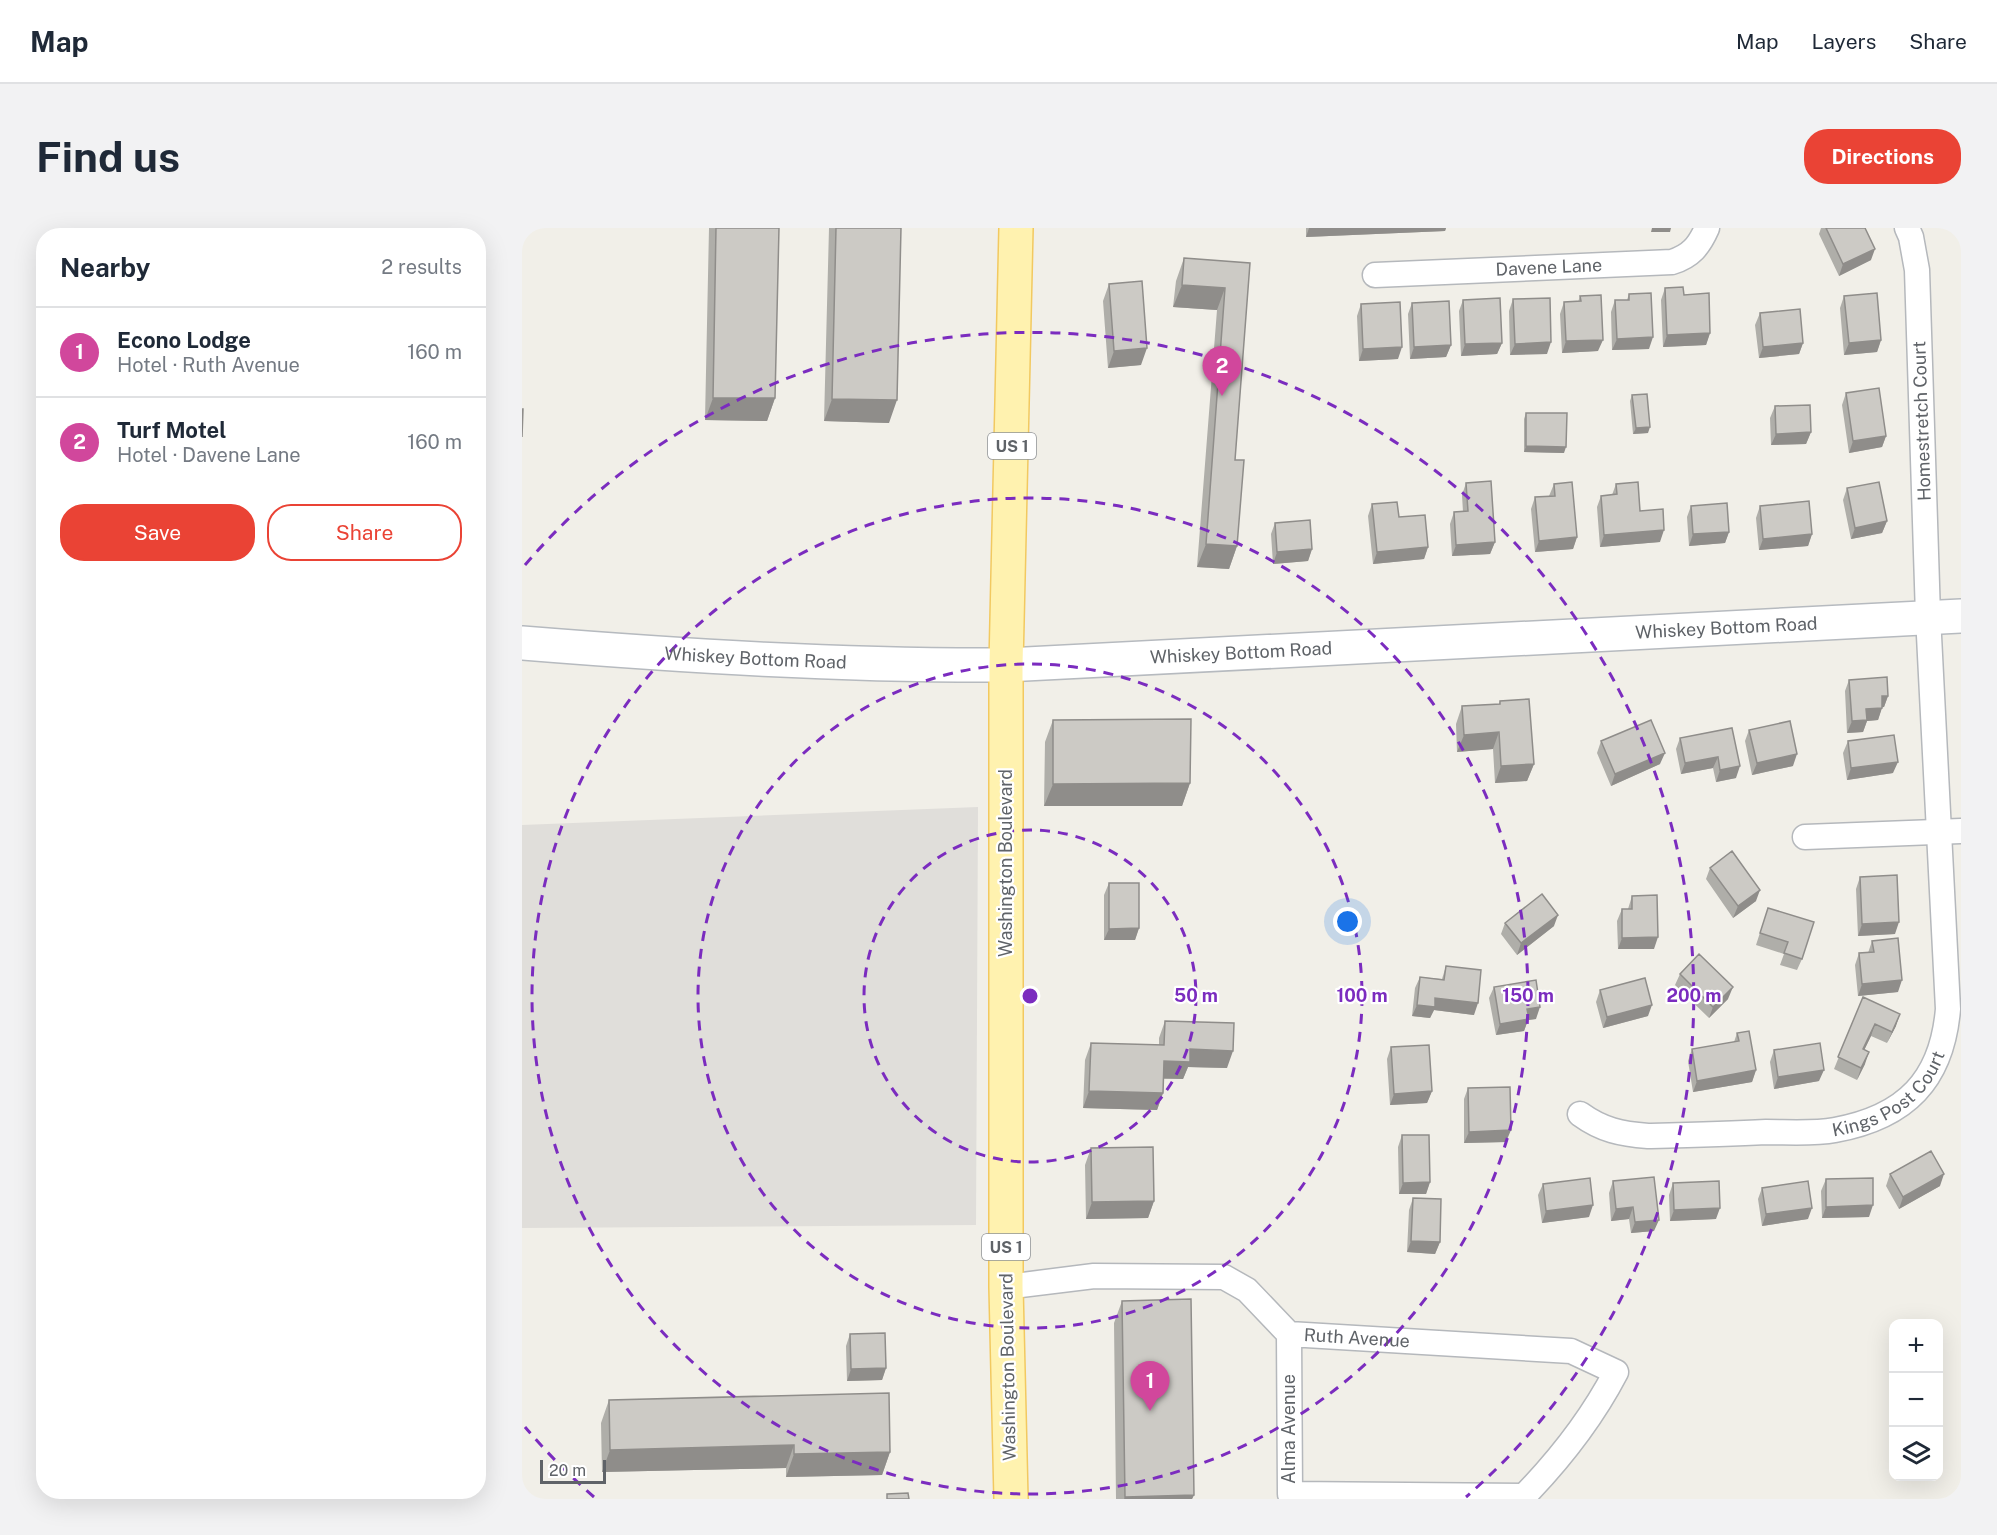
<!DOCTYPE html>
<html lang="en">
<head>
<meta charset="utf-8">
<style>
  :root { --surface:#fff; --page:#f2f2f3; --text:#1f2937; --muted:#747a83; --line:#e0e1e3; --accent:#ea4335 }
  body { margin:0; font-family:"Public Sans",sans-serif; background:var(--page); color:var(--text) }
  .controls { position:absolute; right:18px; bottom:18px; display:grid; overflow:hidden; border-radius:12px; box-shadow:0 6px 24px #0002 }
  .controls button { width:54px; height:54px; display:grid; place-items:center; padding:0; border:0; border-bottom:2px solid var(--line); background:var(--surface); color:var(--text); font:30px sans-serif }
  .scale { position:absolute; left:18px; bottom:15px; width:66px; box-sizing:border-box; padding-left:6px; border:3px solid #5f6368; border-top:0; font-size:16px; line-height:21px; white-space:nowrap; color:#5f6368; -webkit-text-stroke:4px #fff; paint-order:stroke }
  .you { position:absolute; left:826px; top:694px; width:21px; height:21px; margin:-15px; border:4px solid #fff; border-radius:50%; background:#1a73e8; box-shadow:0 0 0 9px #1a73e833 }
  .badge { display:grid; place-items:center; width:39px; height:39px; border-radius:50%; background:var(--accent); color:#fff; font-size:20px; font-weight:700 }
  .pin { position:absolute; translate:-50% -50px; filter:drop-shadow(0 2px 3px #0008) }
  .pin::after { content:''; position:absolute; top:32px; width:21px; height:18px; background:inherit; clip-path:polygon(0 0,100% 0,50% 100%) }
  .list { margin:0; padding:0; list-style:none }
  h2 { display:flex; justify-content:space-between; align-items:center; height:78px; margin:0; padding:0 24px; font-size:26px }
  h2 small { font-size:20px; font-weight:400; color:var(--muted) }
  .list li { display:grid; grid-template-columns:39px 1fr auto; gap:18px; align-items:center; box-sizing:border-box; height:90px; padding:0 24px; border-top:2px solid var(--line) }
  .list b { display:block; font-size:22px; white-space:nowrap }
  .list p { margin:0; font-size:20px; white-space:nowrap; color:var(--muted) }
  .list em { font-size:20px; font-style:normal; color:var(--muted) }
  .actions { display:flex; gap:12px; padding:18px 24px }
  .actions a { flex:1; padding:14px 0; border:2px solid var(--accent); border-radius:24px; text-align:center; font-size:21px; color:var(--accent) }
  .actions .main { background:var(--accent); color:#fff }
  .icon { flex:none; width:33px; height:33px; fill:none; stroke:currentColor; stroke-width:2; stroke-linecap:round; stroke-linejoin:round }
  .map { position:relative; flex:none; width:1439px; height:1271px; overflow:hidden; border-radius:24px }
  header { display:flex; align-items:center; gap:36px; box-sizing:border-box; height:84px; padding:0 30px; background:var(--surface); border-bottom:2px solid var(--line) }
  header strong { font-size:28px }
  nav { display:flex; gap:33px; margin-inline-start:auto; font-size:21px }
  .intro { display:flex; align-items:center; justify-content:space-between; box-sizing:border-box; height:144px; padding:0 36px }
  h1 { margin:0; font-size:42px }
  .button { padding:15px 27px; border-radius:24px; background:var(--accent); color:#fff; font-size:21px; font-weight:700 }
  main { display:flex; gap:36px; padding:0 36px }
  aside { flex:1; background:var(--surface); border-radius:24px; box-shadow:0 6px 24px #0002 }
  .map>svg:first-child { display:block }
  .industrial { fill:#e0deda }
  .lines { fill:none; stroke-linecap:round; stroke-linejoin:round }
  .street-casing { stroke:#b5b8bc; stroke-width:27 }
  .secondary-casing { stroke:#b6babf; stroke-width:36 }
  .primary-casing { stroke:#f2c960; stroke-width:36 }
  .street { stroke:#fff; stroke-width:24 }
  .secondary { stroke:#fff; stroke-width:33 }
  .primary { stroke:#fff2af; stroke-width:33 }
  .wall { fill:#afaea9 }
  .shaded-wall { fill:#8f8d8a }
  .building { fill:#cccac5; stroke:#8f8d8a; stroke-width:1.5 }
  .ring { fill:none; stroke:#7b2cbf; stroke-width:3; stroke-dasharray:10 8 }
  .labels { text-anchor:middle; stroke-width:4.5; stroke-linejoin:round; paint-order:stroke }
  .shield { fill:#fff; stroke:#8f9295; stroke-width:1.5 }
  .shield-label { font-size:16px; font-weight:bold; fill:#5f6368 }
  .street-label { font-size:18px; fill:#5f6368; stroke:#fff }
  .centre { fill:#7b2cbf; stroke:#fff; stroke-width:3 }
  .ring-label { font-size:18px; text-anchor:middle; font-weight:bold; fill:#7b2cbf; stroke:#fff; stroke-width:4.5; stroke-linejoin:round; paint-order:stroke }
</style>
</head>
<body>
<header>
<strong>Map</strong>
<nav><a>Map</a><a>Layers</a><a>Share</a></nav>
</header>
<div class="intro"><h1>Find us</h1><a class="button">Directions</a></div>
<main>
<aside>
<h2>Nearby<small>2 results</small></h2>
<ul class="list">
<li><span class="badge" style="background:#d1479c">1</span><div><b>Econo Lodge</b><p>Hotel · Ruth Avenue</p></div><em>160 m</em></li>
<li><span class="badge" style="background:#d1479c">2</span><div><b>Turf Motel</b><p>Hotel · Davene Lane</p></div><em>160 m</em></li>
</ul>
<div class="actions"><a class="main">Save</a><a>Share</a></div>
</aside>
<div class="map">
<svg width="1439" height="1271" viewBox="0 0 1439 1271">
  <rect width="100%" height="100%" fill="#f1efe8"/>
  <path class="industrial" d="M456 579 454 997 0 1000V597Z"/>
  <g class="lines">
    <defs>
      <g id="street">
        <path id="s1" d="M853 47 1150 34C1169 28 1177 18 1185 0"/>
        <path d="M1283 609 1439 603"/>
        <path id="s2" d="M1058 886C1080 902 1099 906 1126 908 1165 907 1205 906 1244 904 1266 904 1291 906 1313 902 1384 889 1420 852 1426 781L1406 388 1395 42 1389 9 1385 0"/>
        <path id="s3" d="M484 1059 572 1048 702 1049 725 1062 767 1106 1049 1123 1094 1144C1070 1190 1038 1231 1002 1268L768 1266 767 1106"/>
      </g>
      <g id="secondary">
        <path id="s4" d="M0 415C161 428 322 438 484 437L1439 388"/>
      </g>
      <path id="primary" d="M489 1271 484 1059V437L494 0"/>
    </defs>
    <use href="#street" class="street-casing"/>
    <use href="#secondary" class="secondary-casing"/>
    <use href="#primary" class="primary-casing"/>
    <use href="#street" class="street"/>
    <use href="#secondary" class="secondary"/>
    <use href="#primary" class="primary"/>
  </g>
  <path class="wall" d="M187 0H257L253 170 245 193 183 192Z
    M307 0H379L367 195 302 193Z
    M784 0H924L923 3 784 9Z
    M1299 0H1343L1349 32 1317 48 1297 6Z
    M662 30 728 35 713 232 715 318 707 341 675 339 695 82 651 79 654 53Z
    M587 56 619 137 586 140 581 73Z
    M1143 60 1162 67 1188 105 1184 117 1141 119 1139 72Z
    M1107 66 1127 121 1090 122 1089 84 1093 72H1105Z
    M1058 68 1076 123 1040 125 1038 86 1042 74H1056Z
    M1322 68 1359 112 1355 124 1322 127 1318 80Z
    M991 71 1025 126 988 127 987 83Z
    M941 72 980 115 975 126 939 128 937 83Z
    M890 75 929 117 924 129 888 131 886 86Z
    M839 76 876 131 837 133 835 88Z
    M1238 85 1281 115 1277 126 1237 130 1233 97Z
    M1324 165 1364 208 1360 219 1327 225 1320 177Z
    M1110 167 1126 205 1111 206 1108 173Z
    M1253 178 1289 204 1284 216 1249 217 1248 190Z
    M1004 185 1042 225 1002 224V191Z
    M944 255 973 314 968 326 930 328 928 296 932 284H941L940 267Z
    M1032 256 1055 309 1051 321 1013 324 1009 281 1013 269 1027 268Z
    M1094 256 1118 283 1138 314 1078 319 1075 279 1079 268 1090 267Z
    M1325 260 1365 293 1360 305 1329 311 1321 272Z
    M850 276 877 289 906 319 902 331 851 336 846 288Z
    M1169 278 1207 304 1203 315 1167 318 1165 289Z
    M1238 278 1290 306 1286 318 1237 322 1234 290Z
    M753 295 790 321 786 333 751 336 749 306Z
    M1327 452 1366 468 1362 479H1360L1356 492 1345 493 1341 504 1325 505 1323 463Z
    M978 473 1012 536 1005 553 973 555 971 521 935 524 934 496 940 478 977 476Z
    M531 492 668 555 660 578H522L523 514Z
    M1210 500 1214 550 1194 554 1191 540 1159 546 1154 521 1158 510Z
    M1227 502 1271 538 1230 547 1223 513Z
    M1079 513 1138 536 1089 558 1075 525Z
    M1326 513 1371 545 1325 552 1321 525Z
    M1188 640 1234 673 1211 690 1184 651Z
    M1338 649 1373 706 1336 708 1334 661Z
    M587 655 617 700 613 712H582V667Z
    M1110 668 1132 721H1096L1095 693 1100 681H1106Z
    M1246 680 1280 731 1275 742 1258 737 1262 726 1234 717Z
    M983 695 1032 698 995 727 979 706Z
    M1350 713 1376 764 1336 768 1333 737 1337 725H1346Z
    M924 738 952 787 912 782 908 790 890 788 893 760 898 749 920 751Z
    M1158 746 1206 771 1187 790 1153 757Z
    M972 759 1014 791 1006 792 1002 803 974 807 967 770Z
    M1078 762 1126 788 1081 800 1074 774Z
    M1341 769 1374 798 1365 815 1349 808 1342 822 1343 836 1335 852 1312 841Z
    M643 793 705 840 666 839 661 851H642L641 865 635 882 561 880 563 832 569 815 637 817V810Z
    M1215 805 1234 842 1230 854 1171 864 1166 833 1170 821 1212 814Z
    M869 819 910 863 905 875 868 877 865 831Z
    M1252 822 1297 853 1252 861 1248 834Z
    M946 860 984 914 942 915V871Z
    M880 907 908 954 904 966H877L876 919Z
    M569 920 632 973 626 990 564 991 563 937Z
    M1368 946 1418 958 1377 981 1364 958Z
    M1304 951 1347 989 1300 990 1299 963Z
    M1091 953 1132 1003 1109 1005 1107 991 1089 993 1087 965Z
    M1151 955 1194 991 1148 993 1147 967Z
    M1021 956 1067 989 1020 995 1016 967Z
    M1240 960 1286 991 1240 998 1236 971Z
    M891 970 918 1014 913 1026 885 1024 887 982Z
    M600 1073 672 1267 670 1271H594L592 1095Z
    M328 1106 364 1140 360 1152 325 1153 324 1118Z
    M87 1172 368 1224 360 1247 264 1249V1240L80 1244 79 1195Z"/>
  <path class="shaded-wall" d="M787 0H924L923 3 784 9Z
    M1130 0H1149L1148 4H1129Z
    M1353 21 1349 32 1317 48 1321 36Z
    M660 57 703 60 695 82 651 79Z
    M1188 105 1184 117 1141 119 1145 107Z
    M1131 109 1127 121 1090 122 1095 111Z
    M1081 112 1076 123 1040 125 1044 113Z
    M1359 112 1355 124 1322 127 1327 115Z
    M1029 114 1025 126 988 127 993 116Z
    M980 115 975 126 939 128 943 116Z
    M1281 115 1277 126 1237 130 1241 119Z
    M929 117 924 129 888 131 892 119Z
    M880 119 876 131 837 133 841 121Z
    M625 120 619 137 586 140 592 123Z
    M191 170H253L245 193 183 192Z
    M310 171 375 172 367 195 302 193Z
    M1128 199 1126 205 1111 206 1114 200Z
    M1289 204 1284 216 1249 217 1254 206Z
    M1364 208 1360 219 1327 225 1331 213Z
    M1004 218 1044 219 1042 225 1002 224Z
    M1365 293 1360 305 1329 311 1333 300Z
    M1142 302 1138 314 1078 319 1082 307Z
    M1207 304 1203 315 1167 318 1171 306Z
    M1290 306 1286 318 1237 322 1241 311Z
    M1055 309 1051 321 1013 324 1017 313Z
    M973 314 968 326 930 328 934 317Z
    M684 316 715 318 707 341 675 339Z
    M906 319 902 331 851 336 855 324Z
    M790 321 786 333 751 336 755 324Z
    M1360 468H1366L1362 479 1356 480Z
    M1360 480 1356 492 1345 493 1341 504 1325 505 1330 493 1344 481Z
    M977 504 971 521 935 524 942 507Z
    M1143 525 1138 536 1089 558 1093 546Z
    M1275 526 1271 538 1230 547 1235 535Z
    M1196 529 1191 540 1159 546 1163 535Z
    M1376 534 1371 545 1325 552 1329 540Z
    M1012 536 1005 553 973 555 979 538Z
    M1218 538 1214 550 1194 554 1198 542Z
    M668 555 660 578H522L531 556Z
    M1238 662 1234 673 1211 690 1216 678Z
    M1036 687 1032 698 995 727 999 715Z
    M1377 694 1373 706 1336 708 1340 696Z
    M617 700 613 712H582L587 701Z
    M1136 709 1132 721H1096L1100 710Z
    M1380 752 1376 764 1336 768 1340 756Z
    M1211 759 1206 771 1187 790 1191 779Z
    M913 770 956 775 952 787 912 782 908 790 890 788 895 777Z
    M1130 777 1126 788 1081 800 1085 789Z
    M1018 779 1014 791 1006 792 1002 803 974 807 978 796 1005 781Z
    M1378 786 1374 798 1365 815 1370 804Z
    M1353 796 1349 808 1337 833 1341 821Z
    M668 821 711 823 705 840 666 839 661 851 636 850 642 833Z
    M1347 824 1343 836 1335 852 1339 840Z
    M1234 842 1230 854 1171 864 1175 853Z
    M1302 842 1297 853 1252 861 1256 849Z
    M567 863 641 865 635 882 561 880Z
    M910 863 905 875 868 877 872 866Z
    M989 902 984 914 942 915 947 904Z
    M1422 946 1418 958 1377 981 1381 969Z
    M908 954 904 966H877L881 955Z
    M632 973 626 990 564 991 570 974Z
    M1071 977 1067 989 1020 995 1024 983Z
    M1351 977 1347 989 1300 990 1304 979Z
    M1111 979 1107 991 1089 993 1094 981Z
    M1198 980 1194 991 1148 993 1152 982Z
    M1290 980 1286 991 1240 998 1244 986Z
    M1137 992 1132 1003 1109 1005 1113 994Z
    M889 1013 918 1014 913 1026 885 1024Z
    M364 1140 360 1152 325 1153 329 1141Z
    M272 1217 264 1240 80 1244 88 1222Z
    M368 1224 360 1247 264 1249 272 1226Z
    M672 1267 670 1271H602L603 1269Z"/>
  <path class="building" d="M194 0H257L253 170H191Z
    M314 0H379L375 172 310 171Z
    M1304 0H1343L1353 21 1321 36Z
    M662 30 728 35 713 232H722L715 318 684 316 703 60 660 57Z
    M620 53 625 120 592 123 587 56Z
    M1161 59 1162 67 1187 65 1188 105 1145 107 1143 60Z
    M1129 65 1131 109 1095 111 1093 72H1107V66Z
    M1355 65 1359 112 1327 115 1322 68Z
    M1079 67 1081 112 1044 113 1042 74 1059 73 1058 68Z
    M978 70 980 115 943 116 941 72Z
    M1028 70 1029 114 993 116 991 71Z
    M927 73 929 117 892 119 890 75Z
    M878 74 880 119 841 121 839 76Z
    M1278 81 1281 115 1241 119 1238 85Z
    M1357 160 1364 208 1331 213 1324 165Z
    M1125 166 1128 199 1114 200 1110 167Z
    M1288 177 1289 204 1254 206 1253 178Z
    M0 181H1L0 209Z
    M1004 185H1045L1044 219 1004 218Z
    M969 253 973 314 934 317 932 284 946 283 944 255Z
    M1050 254 1055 309 1017 313 1013 269 1033 268 1032 256Z
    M1116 254 1118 283 1141 281 1142 302 1082 307 1079 268 1095 266 1094 256Z
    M1357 254 1365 293 1333 300 1325 260Z
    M1287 273 1290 306 1241 311 1238 278Z
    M875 274 877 289 903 287 906 319 855 324 850 276Z
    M1205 275 1207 304 1171 306 1169 278Z
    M788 292 790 321 755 324 753 295Z
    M1365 449 1366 468H1360V480L1344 481 1345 492 1330 493 1327 452Z
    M1007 471 1012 536 979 538 977 504 942 507 940 478 978 476V473Z
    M669 491 668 555 531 556V492Z
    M1129 492 1143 525 1093 546 1079 513Z
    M1268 493 1275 526 1235 535 1227 502Z
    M1210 500 1218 538 1198 542 1196 529 1163 535 1158 510Z
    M1372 507 1376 534 1329 540 1326 513Z
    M1210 623 1238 662 1216 678 1188 640Z
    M1375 647 1377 694 1340 696 1338 649Z
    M587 655H617V700L587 701Z
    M1020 666 1036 687 999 715 983 695Z
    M1135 667 1136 709 1100 710V681H1110V668Z
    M1246 680 1292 694 1280 731 1262 725 1266 714 1238 705Z
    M1376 710 1380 752 1340 756 1337 725 1352 724 1350 713Z
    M1177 726 1211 759 1191 779 1158 746Z
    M924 738 959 742 956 775 913 770V779L895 777 898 749 922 752Z
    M1123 750 1130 777 1085 789 1078 762Z
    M1014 752 1018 779 1005 781 1007 791 978 796 972 759Z
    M1341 769 1378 786 1370 804 1353 796 1341 821 1347 824 1339 840 1316 829Z
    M643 793 712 795 711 823 668 821V834L642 833 641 865 567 863 569 815 642 817Z
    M1227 803 1234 842 1175 853 1170 821 1217 813 1215 805Z
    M1298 815 1302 842 1256 849 1252 822Z
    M907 817 910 863 872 866 869 819Z
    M988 859 989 902 947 904 946 860Z
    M880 907H907L908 954 881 955Z
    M631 919 632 973 570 974 569 920Z
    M1409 923 1422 946 1381 969 1368 946Z
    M1132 949 1137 992 1113 994 1111 979 1094 981 1091 953Z
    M1068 950 1071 977 1024 983 1021 956Z
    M1351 950V977L1304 979V951Z
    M1197 953 1198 980 1152 982 1151 955Z
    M1286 953 1290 980 1244 986 1240 960Z
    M891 970 919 971 918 1014 889 1013Z
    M669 1071 672 1267 603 1269 600 1073Z
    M363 1105 364 1140 329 1141 328 1106Z
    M367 1165 368 1224 272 1226V1217L88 1222 87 1172Z
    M386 1265 387 1271H365V1266Z"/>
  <g class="ring">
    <circle cx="508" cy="768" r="166"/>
    <circle cx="508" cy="768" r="332"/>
    <circle cx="508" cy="768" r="498"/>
    <path d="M72 1269A664 664 0 0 1 3 1199M3 337A664 664 0 1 1 944 1269"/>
  </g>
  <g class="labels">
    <g class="shield">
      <rect x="466" y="205" width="48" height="26" rx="4.5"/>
      <rect x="460" y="1006" width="48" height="26" rx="4.5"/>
    </g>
    <g class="shield-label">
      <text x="490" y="224">US 1</text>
      <text x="484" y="1025">US 1</text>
    </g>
    <g class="street-label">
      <text dy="6" stroke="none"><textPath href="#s1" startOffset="174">Davene Lane</textPath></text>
      <text transform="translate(1400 193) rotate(-92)" y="6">Homestretch Court</text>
      <text dy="6" stroke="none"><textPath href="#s4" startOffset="1206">Whiskey Bottom Road</textPath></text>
      <text dy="6" stroke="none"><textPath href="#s4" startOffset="720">Whiskey Bottom Road</textPath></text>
      <text dy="6" stroke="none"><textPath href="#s4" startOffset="234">Whiskey Bottom Road</textPath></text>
      <text transform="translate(484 635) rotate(-90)" y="6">Washington Boulevard</text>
      <text dy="6" stroke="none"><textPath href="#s2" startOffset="327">Kings Post Court</textPath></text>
      <text dy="6" stroke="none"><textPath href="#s3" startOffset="374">Ruth Avenue</textPath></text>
      <text transform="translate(486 1139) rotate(-91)" y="6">Washington Boulevard</text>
      <text transform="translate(767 1201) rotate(-90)" y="6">Alma Avenue</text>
    </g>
  </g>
  <circle cx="508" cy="768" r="9" class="centre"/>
  <g class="ring-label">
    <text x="674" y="774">50 m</text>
    <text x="840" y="774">100 m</text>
    <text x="1006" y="774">150 m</text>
    <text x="1172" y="774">200 m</text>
  </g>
</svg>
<div class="controls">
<button>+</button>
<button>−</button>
<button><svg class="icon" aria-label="layers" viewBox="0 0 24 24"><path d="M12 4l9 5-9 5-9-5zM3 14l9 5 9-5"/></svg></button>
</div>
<div class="scale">20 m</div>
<div class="you"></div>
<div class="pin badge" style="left:628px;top:1183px;background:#d1479c">1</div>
<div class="pin badge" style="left:700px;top:168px;background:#d1479c">2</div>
</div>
</main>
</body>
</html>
